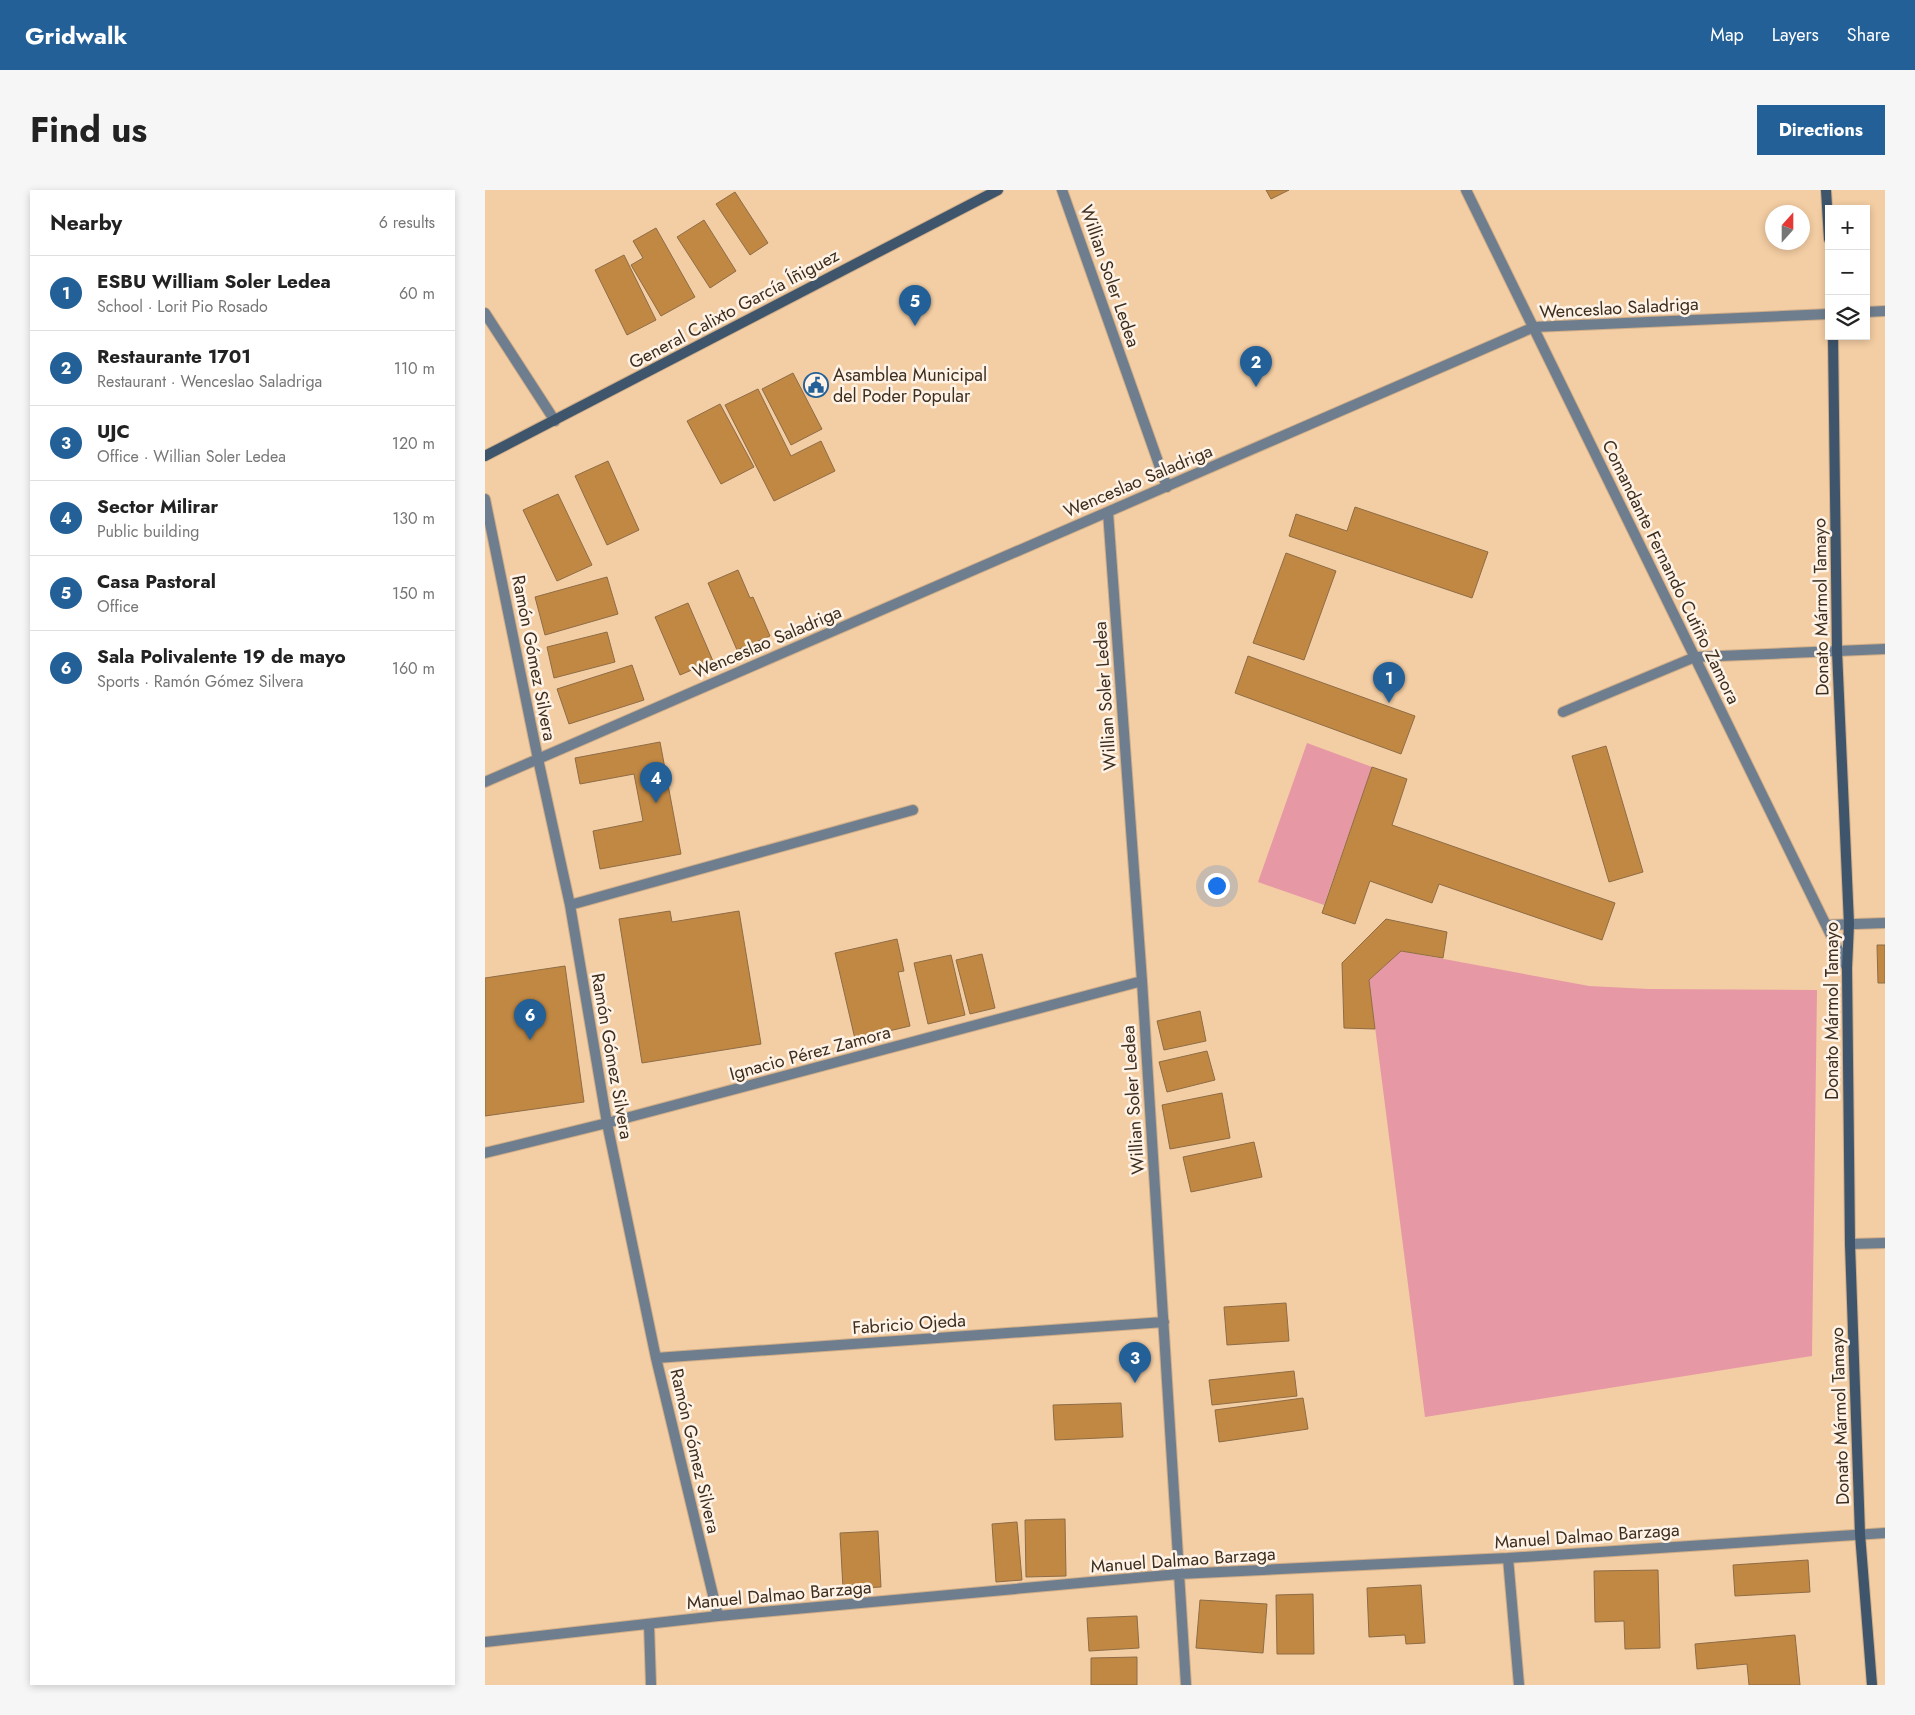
<!DOCTYPE html>
<html lang="en">
<head>
<meta charset="utf-8">
<style>
  :root { --surface:#fff; --page:#f6f6f6; --text:#222; --muted:#767676; --line:#e0e0e0; --accent:#236097 }
  body { margin:0; font-family:Jost,sans-serif; background:var(--page); color:var(--text) }
  .controls { position:absolute; right:15px; top:15px; display:grid; overflow:hidden; border-radius:0px; box-shadow:0 2px 8px #0003 }
  .controls button { width:45px; height:45px; display:grid; place-items:center; padding:0; border:0; border-bottom:1px solid var(--line); background:var(--surface); color:var(--text); font:25px sans-serif }
  .compass { position:absolute; left:1280px; top:15px; width:45px; height:45px; border-radius:50%; background:var(--surface); box-shadow:0 2px 8px #0003; rotate:21deg }
  .you { position:absolute; left:731px; top:695px; width:18px; height:18px; margin:-12px; border:4px solid #fff; border-radius:50%; background:#1a73e8; box-shadow:0 0 0 8px #1a73e833 }
  .badge { display:grid; place-items:center; width:32px; height:32px; border-radius:50%; background:var(--accent); color:#fff; font-size:16px; font-weight:700 }
  .pin { position:absolute; translate:-50% -41px; filter:drop-shadow(0 1px 2px #0008) }
  .pin::after { content:''; position:absolute; top:26px; width:18px; height:15px; background:inherit; clip-path:polygon(0 0,100% 0,50% 100%) }
  .list { margin:0; padding:0; list-style:none }
  h2 { display:flex; justify-content:space-between; align-items:center; height:65px; margin:0; padding:0 20px; font-size:21px }
  h2 small { font-size:16px; font-weight:400; color:var(--muted) }
  .list li { display:grid; grid-template-columns:32px 1fr auto; gap:15px; align-items:center; box-sizing:border-box; height:75px; padding:0 20px; border-top:1px solid var(--line) }
  .list b { display:block; font-size:19px; white-space:nowrap }
  .list p { margin:0; font-size:16px; white-space:nowrap; color:var(--muted) }
  .list em { font-size:16px; font-style:normal; color:var(--muted) }
  .icon { flex:none; width:28px; height:28px; fill:none; stroke:currentColor; stroke-width:2; stroke-linecap:round; stroke-linejoin:round }
  .map { position:relative; flex:none; width:1400px; height:1495px; overflow:hidden; border-radius:0px }
  header { display:flex; align-items:center; gap:30px; box-sizing:border-box; height:70px; padding:0 25px; background:var(--accent); color:#fff }
  header strong { font-size:24px }
  nav { display:flex; gap:28px; margin-inline-start:auto; font-size:18px }
  .intro { display:flex; align-items:center; justify-content:space-between; box-sizing:border-box; height:120px; padding:0 30px }
  h1 { margin:0; font-size:35px }
  .button { padding:12px 22px; border-radius:0px; background:var(--accent); color:#fff; font-size:18px; font-weight:700 }
  main { display:flex; gap:30px; padding:0 30px }
  aside { flex:1; background:var(--surface); border-radius:0px; box-shadow:0 2px 8px #0003 }
  .map>svg:first-child { display:block }
  .grass { fill:#e698a5 }
  .building { fill:#c18844; stroke:#8e6c45 }
  .lines { fill:none; stroke-linecap:round; stroke-linejoin:round }
  .street-casing { stroke:#cfad88; stroke-width:12 }
  .secondary-casing { stroke:#cfad88; stroke-width:12 }
  .street { stroke:#6e7e8e; stroke-width:10 }
  .secondary { stroke:#3e556c; stroke-width:10 }
  .labels { text-anchor:middle; stroke-width:5; stroke-linejoin:round; paint-order:stroke }
  .street-label { font-size:18px; fill:#3d2e1e; stroke:#fff3e7 }
  .poi-label { font-size:18px; fill:#3d2e1e; stroke:#fff3e7; text-anchor:start }
</style>
</head>
<body>
<header>
<strong>Gridwalk</strong>
<nav><a>Map</a><a>Layers</a><a>Share</a></nav>
</header>
<div class="intro"><h1>Find us</h1><a class="button">Directions</a></div>
<main>
<aside>
<h2>Nearby<small>6 results</small></h2>
<ul class="list">
<li><span class="badge">1</span><div><b>ESBU William Soler Ledea</b><p>School · Lorit Pio Rosado</p></div><em>60 m</em></li>
<li><span class="badge">2</span><div><b>Restaurante 1701</b><p>Restaurant · Wenceslao Saladriga</p></div><em>110 m</em></li>
<li><span class="badge">3</span><div><b>UJC</b><p>Office · Willian Soler Ledea</p></div><em>120 m</em></li>
<li><span class="badge">4</span><div><b>Sector Milirar</b><p>Public building</p></div><em>130 m</em></li>
<li><span class="badge">5</span><div><b>Casa Pastoral</b><p>Office</p></div><em>150 m</em></li>
<li><span class="badge">6</span><div><b>Sala Polivalente 19 de mayo</b><p>Sports · Ramón Gómez Silvera</p></div><em>160 m</em></li>
</ul>
</aside>
<div class="map">
<svg width="1400" height="1495" viewBox="0 0 1400 1495">
  <rect width="100%" height="100%" fill="#f3cda3"/>
  <path class="grass" d="M822 553 887 577 839 715 773 692Z
    M916 761 1104 796 1163 799 1332 800 1327 1166 940 1227 884 790Z"/>
  <path class="building" d="M781 0H804L786 9Z
    M250 2 283 53 265 65 231 14Z
    M219 30 251 81 225 98 192 47Z
    M171 38 210 107 176 126 146 75 158 68 148 51Z
    M139 65 171 130 142 145 110 80Z
    M308 183 337 239 306 255 277 199Z
    M273 199 306 266 336 251 350 281 289 311 240 215Z
    M235 214 269 277 236 294 202 231Z
    M123 271 154 340 122 355 90 286Z
    M73 304 107 375 72 391 38 320Z
    M870 317 1003 362 987 408 804 346 811 324 862 341Z
    M801 363 851 381 819 470 768 453Z
    M253 380 265 408 268 407 285 446 252 460 223 393Z
    M122 387 133 424 60 445 50 407Z
    M203 413 228 471 195 485 170 427Z
    M122 442 130 472 69 488 62 457Z
    M763 466 930 526 916 564 750 503Z
    M147 475 159 510 84 534 72 499Z
    M175 552 196 664 115 679 108 641 158 631 149 584 95 594 90 568Z
    M1121 556 1158 682 1124 692 1087 566Z
    M887 577 922 589 907 635 1130 713 1117 750 954 694 947 713 885 691 870 734 837 723Z
    M185 721 187 732 254 721 276 854 157 873 134 729Z
    M901 729 962 742 958 768 916 761 884 790 890 839 859 838 857 773Z
    M412 749 419 781 413 782 425 836 370 849 350 763Z
    M1392 755H1400V793H1393Z
    M497 764 510 818 485 824 471 770Z
    M466 765 480 825 443 834 429 773Z
    M80 776 99 912 0 926V788Z
    M715 821 721 851 679 860 672 831Z
    M722 861 730 890 682 902 674 872Z
    M737 903 745 948 685 959 677 915Z
    M769 952 777 987 706 1002 698 967Z
    M801 1113 804 1151 742 1155 739 1117Z
    M809 1181 812 1206 727 1215 724 1190Z
    M818 1208 823 1239 734 1252 730 1220Z
    M636 1213 638 1247 570 1250 568 1215Z
    M580 1329 581 1386 541 1387 540 1330Z
    M532 1332 537 1390 511 1392 507 1334Z
    M393 1341 396 1397 358 1399 355 1343Z
    M1323 1370 1325 1402 1250 1406 1248 1375Z
    M1173 1380 1175 1458 1140 1459 1139 1431 1110 1432 1109 1381Z
    M936 1395 940 1453 921 1454 920 1445 884 1447 882 1398Z
    M828 1404 829 1464H792L791 1405Z
    M715 1410 782 1414 778 1463 711 1458Z
    M652 1426 654 1458 604 1461 602 1428Z
    M1310 1445 1315 1495H1264L1262 1474 1212 1479 1210 1454Z
    M652 1467V1495H606V1468Z"/>
  <g class="lines">
    <defs>
      <path id="street" d="M577 0 682 297
        M981 0 1362 778
        M1381 122 1400 121
        M0 123 70 231
        M0 309 53 569 85 715 122 933 171 1168 233 1426
        M623 322 657 791 701 1495
        M1078 522 1210 467 1400 459
        M0 592 1049 137 1344 124
        M85 715 428 620
        M1341 735 1400 733
        M0 963 122 933 657 791
        M1365 1054 1400 1053
        M171 1168 679 1132
        M1023 1368 1034 1495
        M164 1434 166 1495
        M0 1452 233 1426 694 1384 1023 1368 1400 1343"/>
      <path id="secondary" d="M1341 0 1344 49
        M1348 146 1352 461 1364 734 1362 778 1365 1054 1375 1344 1387 1495
        M0 266 513 0"/>
    </defs>
    <use href="#street" class="street-casing"/>
    <use href="#secondary" class="secondary-casing"/>
    <use href="#street" class="street"/>
    <use href="#secondary" class="secondary"/>
  </g>
  <defs>
    <symbol id="civic-ring" viewBox="-11 -11 22 22"><circle r="9.5" fill="#fff3e7" stroke="#236097" stroke-width="1.5"/><path d="M-.6-6.5H3V-4.5H.6V-3L4-1V1h2V6H-6V1h2V-1L-.6-3ZM-1.2 2.5V6h2.4V2.5Z" fill="#236097"/></symbol>
  </defs>
  <g fill-rule="evenodd">
    <use href="#civic-ring" x="317" y="181" width="28" height="28"/>
  </g>
  <g class="labels">
    <g class="street-label">
      <text transform="translate(625 86) rotate(71)" y="6">Willian Soler Ledea</text>
      <text transform="translate(1134 118) rotate(-3)" y="6">Wenceslao Saladriga</text>
      <text transform="translate(249 119) rotate(-28)" y="6">General Calixto García Íñiguez</text>
      <text transform="translate(653 291) rotate(-23)" y="6">Wenceslao Saladriga</text>
      <text transform="translate(1186 382) rotate(64)" y="6">Comandante Fernando Cutiño Zamora</text>
      <text transform="translate(1336 417) rotate(-91)" y="6">Donato Mármol Tamayo</text>
      <text transform="translate(282 452) rotate(-23)" y="6">Wenceslao Saladriga</text>
      <text transform="translate(49 468) rotate(79)" y="6">Ramón Gómez Silvera</text>
      <text transform="translate(620 506) rotate(-94)" y="6">Willian Soler Ledea</text>
      <text transform="translate(1347 821) rotate(-90)" y="6">Donato Mármol Tamayo</text>
      <text transform="translate(325 863) rotate(-15)" y="6">Ignacio Pérez Zamora</text>
      <text transform="translate(127 866) rotate(80)" y="6">Ramón Gómez Silvera</text>
      <text transform="translate(648 910) rotate(-94)" y="6">Willian Soler Ledea</text>
      <text transform="translate(424 1134) rotate(-4)" y="6">Fabricio Ojeda</text>
      <text transform="translate(1355 1226) rotate(-92)" y="6">Donato Mármol Tamayo</text>
      <text transform="translate(210 1261) rotate(77)" y="6">Ramón Gómez Silvera</text>
      <text transform="translate(1102 1346) rotate(-4)" y="6">Manuel Dalmao Barzaga</text>
      <text transform="translate(698 1370) rotate(-4)" y="6">Manuel Dalmao Barzaga</text>
      <text transform="translate(294 1405) rotate(-5)" y="6">Manuel Dalmao Barzaga</text>
    </g>
    <g class="poi-label">
      <text x="348" y="191">Asamblea Municipal<tspan x="348" dy="21">del Poder Popular</tspan></text>
    </g>
  </g>
</svg>
<div class="controls">
<button>+</button>
<button>−</button>
<button><svg class="icon" aria-label="layers" viewBox="0 0 24 24"><path d="M12 4l9 5-9 5-9-5zM3 14l9 5 9-5"/></svg></button>
</div>
<svg class="compass" viewBox="-18 -18 36 36"><path d="M0-13l5 13h-10z" fill="#e53935"/><path d="M0 13l5-13h-10z" fill="#767676"/></svg>
<div class="you"></div>
<div class="pin badge" style="left:904px;top:513px">1</div>
<div class="pin badge" style="left:771px;top:197px">2</div>
<div class="pin badge" style="left:650px;top:1193px">3</div>
<div class="pin badge" style="left:171px;top:613px">4</div>
<div class="pin badge" style="left:430px;top:136px">5</div>
<div class="pin badge" style="left:45px;top:850px">6</div>
</div>
</main>
</body>
</html>
